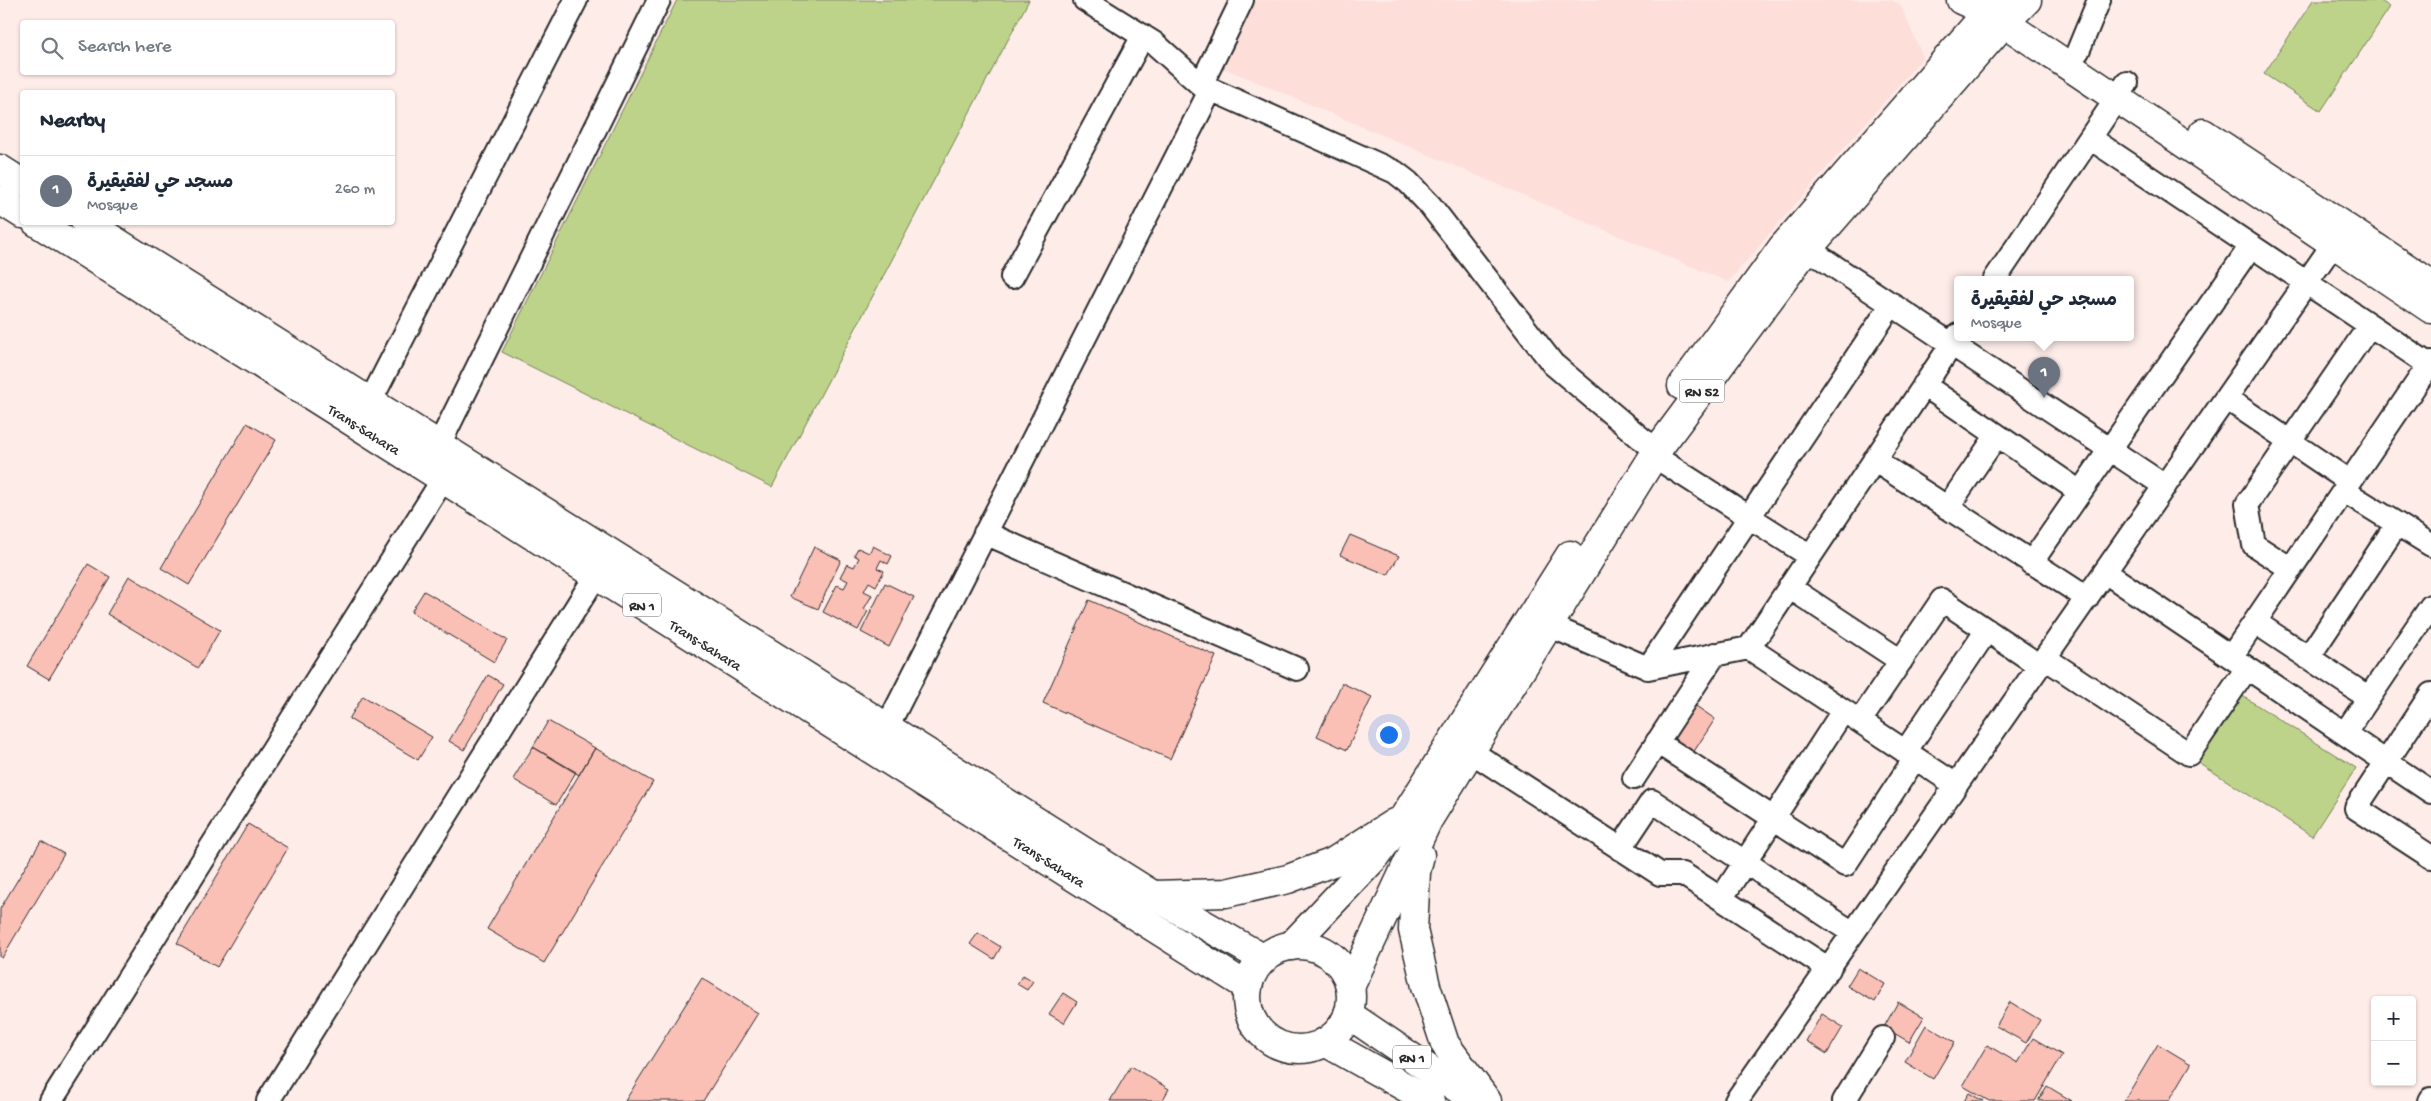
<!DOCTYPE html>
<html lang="en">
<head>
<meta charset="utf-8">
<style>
  :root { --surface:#fff; --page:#f2f2f3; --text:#1f2937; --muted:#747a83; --line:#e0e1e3; --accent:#c8321e }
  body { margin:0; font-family:"Gochi Hand","Playpen Sans Arabic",sans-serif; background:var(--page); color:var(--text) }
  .controls { position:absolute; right:15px; bottom:15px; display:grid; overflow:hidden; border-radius:5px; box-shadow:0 1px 4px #0004 }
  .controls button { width:45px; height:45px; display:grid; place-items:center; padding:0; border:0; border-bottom:1px solid var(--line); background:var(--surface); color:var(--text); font:25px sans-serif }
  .you { position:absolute; left:1388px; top:734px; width:18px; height:18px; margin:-12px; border:4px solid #fff; border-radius:50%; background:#1a73e8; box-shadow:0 0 0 8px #1a73e833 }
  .badge { display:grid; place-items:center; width:32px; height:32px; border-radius:50%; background:var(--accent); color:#fff; font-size:16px; font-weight:700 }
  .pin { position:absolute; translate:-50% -41px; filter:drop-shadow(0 1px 2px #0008) }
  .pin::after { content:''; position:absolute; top:26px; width:18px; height:15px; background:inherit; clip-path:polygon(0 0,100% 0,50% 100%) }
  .popup { position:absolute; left:1954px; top:276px; width:180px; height:65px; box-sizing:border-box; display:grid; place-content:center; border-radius:5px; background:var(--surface); filter:drop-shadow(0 1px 4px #0005); font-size:16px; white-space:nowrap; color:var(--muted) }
  .popup b { font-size:19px; color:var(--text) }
  .popup::after { content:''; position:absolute; left:50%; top:100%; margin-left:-10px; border:10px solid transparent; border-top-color:var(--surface) }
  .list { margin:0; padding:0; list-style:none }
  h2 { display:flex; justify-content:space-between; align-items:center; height:65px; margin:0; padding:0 20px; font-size:21px }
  h2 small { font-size:16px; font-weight:400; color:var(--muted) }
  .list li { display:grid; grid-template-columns:32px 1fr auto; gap:15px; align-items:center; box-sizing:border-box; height:70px; padding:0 20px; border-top:1px solid var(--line) }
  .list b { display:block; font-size:19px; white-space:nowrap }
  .list p { margin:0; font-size:16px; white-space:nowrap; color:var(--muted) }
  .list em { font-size:16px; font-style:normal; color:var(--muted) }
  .icon { flex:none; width:28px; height:28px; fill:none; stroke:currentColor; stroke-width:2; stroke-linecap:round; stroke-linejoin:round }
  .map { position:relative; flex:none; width:2431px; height:1101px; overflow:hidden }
  .search { position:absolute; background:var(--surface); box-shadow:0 1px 4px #0004; left:20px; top:20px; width:375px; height:55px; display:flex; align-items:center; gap:12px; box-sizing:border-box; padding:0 18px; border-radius:5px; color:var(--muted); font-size:19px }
  .panel { position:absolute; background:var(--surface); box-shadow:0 1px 4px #0004; left:20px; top:90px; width:375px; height:135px; border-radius:5px }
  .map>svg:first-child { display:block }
  .built { fill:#fdded9 }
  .green { fill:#bdd389; stroke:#747f5a }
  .building { fill:#fabfb5; stroke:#2b2b2b }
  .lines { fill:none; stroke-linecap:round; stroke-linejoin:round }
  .minor-casing { stroke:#2b2b2b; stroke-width:26 }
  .major-casing { stroke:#2b2b2b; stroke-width:31 }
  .minor { stroke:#fff; stroke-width:22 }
  .major { stroke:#fff; stroke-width:28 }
  .labels { text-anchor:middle; stroke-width:4; stroke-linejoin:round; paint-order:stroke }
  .shield { fill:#fff; stroke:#6b6b6b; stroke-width:1 }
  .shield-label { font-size:14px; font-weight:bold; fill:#2b2b2b }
  .street-label { font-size:15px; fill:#2b2b2b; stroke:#fff }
</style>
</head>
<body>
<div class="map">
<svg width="2431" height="1101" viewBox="0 0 2431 1101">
  <rect width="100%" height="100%" fill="#feece9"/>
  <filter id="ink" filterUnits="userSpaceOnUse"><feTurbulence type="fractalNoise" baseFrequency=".02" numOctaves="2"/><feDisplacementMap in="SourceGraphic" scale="10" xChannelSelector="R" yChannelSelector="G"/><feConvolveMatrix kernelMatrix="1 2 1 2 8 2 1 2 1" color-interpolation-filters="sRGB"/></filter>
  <g filter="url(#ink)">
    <path class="built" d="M1251 0H1890L1900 4 1923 57 1728 282 1219 66Z"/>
    <path class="green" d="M677 0H1029L772 487 502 352Z
      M2313 0H2379L2390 7 2321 111 2264 74Z
      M2241 695 2356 768 2312 836 2198 762Z"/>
    <path class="building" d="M247 423 276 440 189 585 161 568Z
      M1350 535 1399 556 1388 575 1340 555Z
      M873 546 892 556 888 564 881 560 877 568 884 571 876 586 869 582 864 591 872 595 864 609 868 611 858 630 823 612 837 585 844 588 848 581 840 577 847 564 854 567 859 558 854 555 858 548 869 553Z
      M814 547 841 560 818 609 790 597Z
      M88 564 110 577 49 679 27 666Z
      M129 576 220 630 198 668 107 614Z
      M885 583 914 597 889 647 861 632Z
      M424 591 507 640 494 662 411 612Z
      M1089 600 1216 656 1170 759 1043 703Z
      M488 675 503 684 464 750 449 741Z
      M1342 683 1372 697 1347 750 1317 736Z
      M363 696 432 737 418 760 349 719Z
      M1693 704 1715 719 1691 756 1668 741Z
      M548 721 595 748 579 775 533 747Z
      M533 747 576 772 556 805 513 779Z
      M595 748 653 782 544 963 487 929Z
      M248 824 288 848 217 967 177 943Z
      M41 841 64 854 2 958 0 957V909Z
      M978 933 1001 947 994 959 970 944Z
      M1858 968 1885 984 1875 1002 1847 986Z
      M1023 975 1033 981 1027 990 1017 984Z
      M702 978 758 1013 703 1101H625Z
      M1063 993 1077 1002 1064 1023 1049 1014Z
      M1898 1002 1924 1017 1909 1042 1884 1027Z
      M2010 1002 2040 1020 2026 1043 1996 1026Z
      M1822 1014 1843 1027 1827 1054 1806 1041Z
      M1926 1025 1955 1042 1933 1079 1905 1062Z
      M2033 1038 2062 1055 2035 1101H1989L1963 1086 1987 1045 2018 1063Z
      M2158 1044 2191 1064 2169 1101H2124Z
      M1131 1066 1169 1089 1162 1101H1110Z
      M2047 1086 2072 1101H2038Z
      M1969 1093 1983 1101H1964Z"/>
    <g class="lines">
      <defs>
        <path id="minor" d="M1085 0 1154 43 1201 85 1395 172 1408 182 1430 205 1553 364 1643 440 1658 449
          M2078 51 2099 0
          M1201 85 1242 0
          M2090 138 2431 366
          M1808 249 2165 486
          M1012 277 1143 36
          M1995 279 2127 83
          M1924 385 2080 492
          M2226 398 2350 482
          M370 402 576 0
          M439 445 659 0
          M1654 456 1810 556
          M1874 460 2087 598
          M2344 491 2431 545
          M1947 508 1997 435
          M985 533 1297 669
          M2031 563 2251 246
          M2291 569 2254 545 2247 504 2370 325
          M2105 572 2431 792
          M1789 587 1901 661
          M2255 622 2369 698
          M1548 625 1648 668 1749 648 1958 335
          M1749 648 1956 785
          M2231 657 2431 362
          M2045 658 2189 754 2247 668
          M2308 658 2397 524
          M1648 668 1892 304
          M2431 694 2356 808 2431 857
          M1860 721 1942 600 2040 666
          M887 727 1211 89
          M2345 733 2431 606
          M1657 742 1845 865 1915 758
          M1470 751 1660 874H1683L1829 969
          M1905 752 1987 630
          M1634 778 1715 654
          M1620 849 1652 801 1853 933
          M1721 899 1843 711
          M51 1101 452 465
          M268 1101 605 561
          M1736 1101 2343 230
          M1844 1101 1883 1038
          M2430 1101 2431 1099"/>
        <g id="major">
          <path d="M1961 0 1988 12 2431 309"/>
          <path d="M2203 133 2431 284"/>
          <path d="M0 169 22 183"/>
          <path d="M0 200 22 214"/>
          <path id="s1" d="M36 222 1248 987"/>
          <path d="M85 222 1153 895 1264 959"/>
          <path d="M1682 386 1782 248 1998 0"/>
          <path d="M1420 855 1416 872 1413 930 1426 986 1445 1044 1487 1101"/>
          <path d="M1153 895 1226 893 1288 879 1333 862 1394 823"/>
          <circle cx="1299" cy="997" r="52"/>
          <path d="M1291 946 1376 856 1404 817 1570 555"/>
          <path d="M1350 987 1428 820 1658 449 1799 259 2004 23 2027 0"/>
          <path d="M1348 1014 1476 1101"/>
          <path d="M1325 1042 1430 1101"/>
        </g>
      </defs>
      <use href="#minor" class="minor-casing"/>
      <use href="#major" class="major-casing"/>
      <use href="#minor" class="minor"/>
      <use href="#major" class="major"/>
    </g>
  </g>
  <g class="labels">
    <g class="shield">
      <rect x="1679.5" y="379.5" width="45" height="23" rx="4"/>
      <rect x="623" y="593.5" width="38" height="23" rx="4"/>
      <rect x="1393" y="1045.5" width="38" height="23" rx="4"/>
    </g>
    <g class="shield-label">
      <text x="1702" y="396">RN 52</text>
      <text x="642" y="610">RN 1</text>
      <text x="1412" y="1062">RN 1</text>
    </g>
    <g class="street-label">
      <text dy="5" stroke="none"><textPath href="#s1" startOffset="388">Trans-Sahara</textPath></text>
      <text dy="5" stroke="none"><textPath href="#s1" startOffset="792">Trans-Sahara</textPath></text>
      <text dy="5" stroke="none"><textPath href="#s1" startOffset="1198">Trans-Sahara</textPath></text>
    </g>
  </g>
</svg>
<div class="controls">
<button>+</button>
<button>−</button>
</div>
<div class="you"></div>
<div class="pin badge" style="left:2044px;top:398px;background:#6b7280">1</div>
<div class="popup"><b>مسجد حي لفقيقيرة</b>Mosque</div>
<div class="search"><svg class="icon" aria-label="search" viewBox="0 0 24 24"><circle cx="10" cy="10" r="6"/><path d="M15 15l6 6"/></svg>Search here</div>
<section class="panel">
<h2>Nearby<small></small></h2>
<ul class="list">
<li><span class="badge" style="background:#6b7280">1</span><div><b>مسجد حي لفقيقيرة</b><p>Mosque</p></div><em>260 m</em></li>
</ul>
</section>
</div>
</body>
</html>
